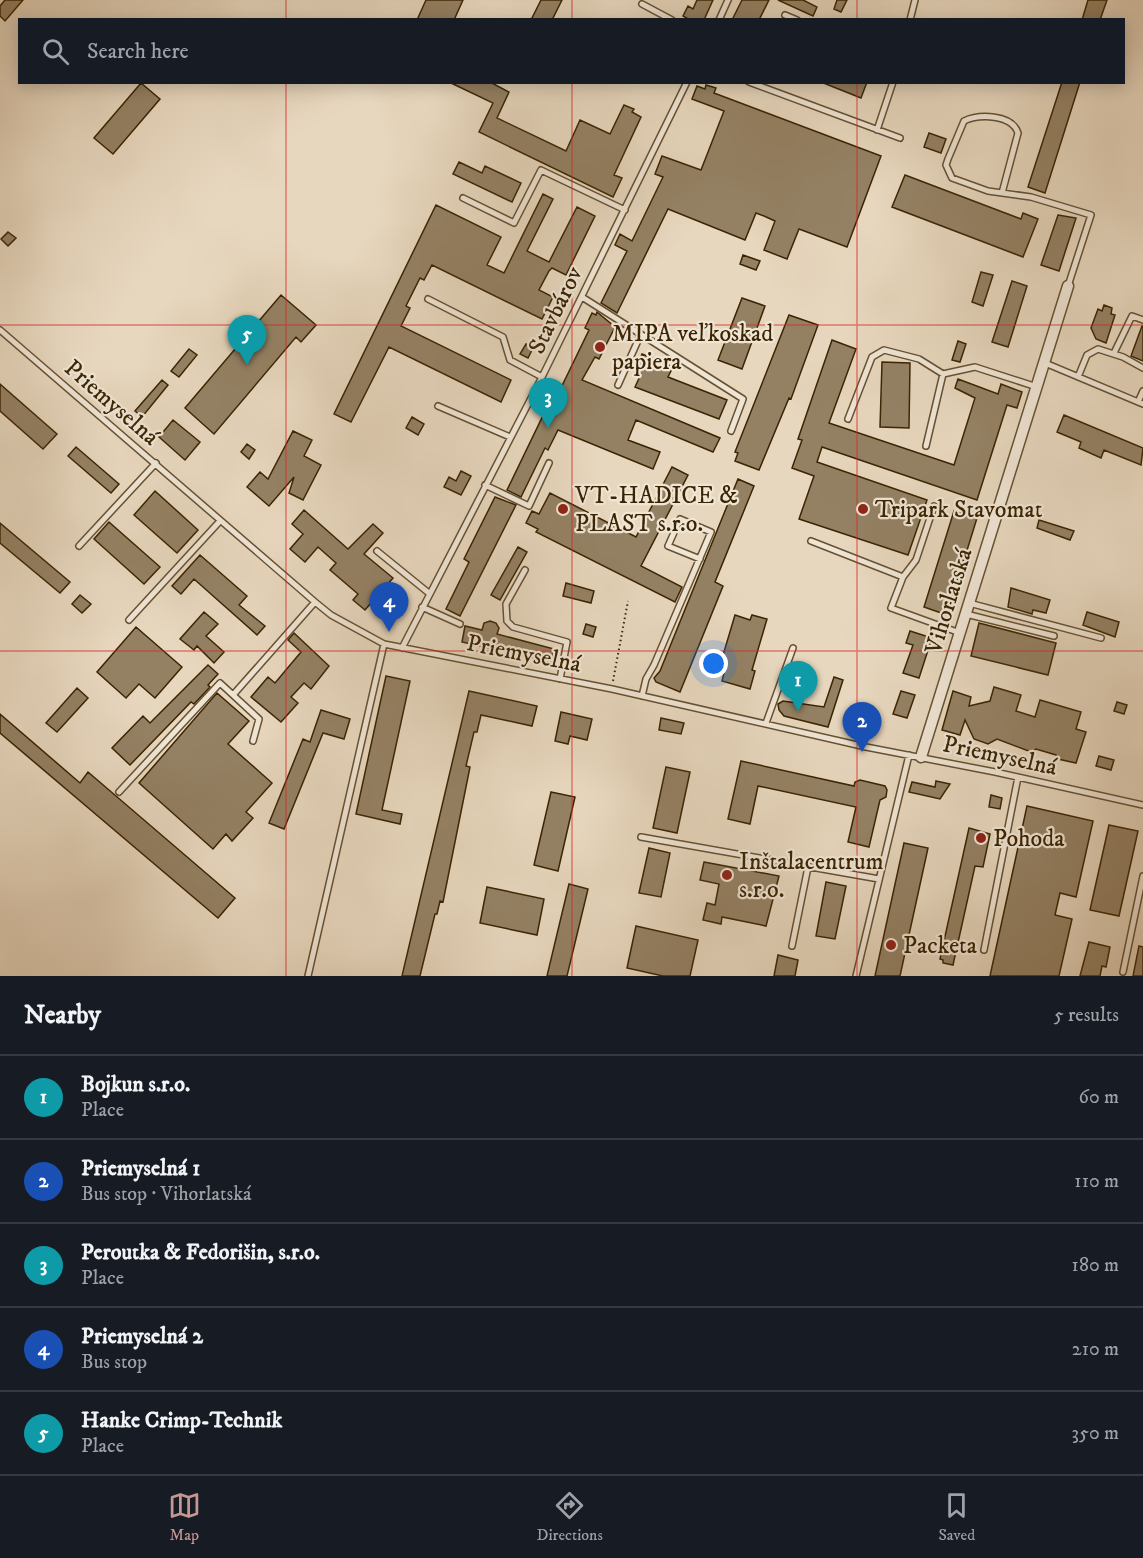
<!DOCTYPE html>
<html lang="en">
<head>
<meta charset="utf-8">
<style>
  :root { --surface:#171b24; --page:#242831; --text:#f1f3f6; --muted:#9ea1a6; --line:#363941; --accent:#c59692 }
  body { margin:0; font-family:"IM FELL DW Pica",serif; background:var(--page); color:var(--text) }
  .you { position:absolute; left:714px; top:664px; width:21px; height:21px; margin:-15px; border:4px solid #fff; border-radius:50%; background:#1a73e8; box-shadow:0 0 0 9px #1a73e833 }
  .badge { display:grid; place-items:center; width:39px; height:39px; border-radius:50%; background:var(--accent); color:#fff; font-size:20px; font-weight:700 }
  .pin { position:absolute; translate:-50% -50px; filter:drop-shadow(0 2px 3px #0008) }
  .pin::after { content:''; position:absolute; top:32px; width:21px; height:18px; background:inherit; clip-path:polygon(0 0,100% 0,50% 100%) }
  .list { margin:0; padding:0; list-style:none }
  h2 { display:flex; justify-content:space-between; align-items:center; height:78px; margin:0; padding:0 24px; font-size:26px }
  h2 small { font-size:20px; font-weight:400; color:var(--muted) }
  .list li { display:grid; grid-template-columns:39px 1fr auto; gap:18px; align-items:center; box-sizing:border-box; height:84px; padding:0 24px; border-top:2px solid var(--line) }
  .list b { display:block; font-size:22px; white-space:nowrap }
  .list p { margin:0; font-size:20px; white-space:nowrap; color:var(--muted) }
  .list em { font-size:20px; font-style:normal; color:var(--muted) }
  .icon { flex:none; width:33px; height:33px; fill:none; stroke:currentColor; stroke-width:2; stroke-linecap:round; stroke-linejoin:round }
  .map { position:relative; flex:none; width:1143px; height:976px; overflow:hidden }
  .search { position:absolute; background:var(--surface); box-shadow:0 3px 15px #0003; left:18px; right:18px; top:18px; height:66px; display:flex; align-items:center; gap:15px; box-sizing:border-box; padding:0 21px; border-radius:0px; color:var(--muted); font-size:22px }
  .sheet { height:498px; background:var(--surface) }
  nav { display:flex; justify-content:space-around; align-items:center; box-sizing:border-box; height:84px; border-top:2px solid var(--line); background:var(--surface); font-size:16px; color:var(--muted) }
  nav a { display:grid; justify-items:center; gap:3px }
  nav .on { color:var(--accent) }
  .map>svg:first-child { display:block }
  .building { fill:#948164; stroke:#3b2402; stroke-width:1.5 }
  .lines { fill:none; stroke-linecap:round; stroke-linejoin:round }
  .service-casing { stroke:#665131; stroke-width:8 }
  .minor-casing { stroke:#665131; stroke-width:13 }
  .path { stroke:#3b2402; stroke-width:2; stroke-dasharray:1.5 3; stroke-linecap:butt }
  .service { stroke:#efe5d5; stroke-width:5 }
  .minor { stroke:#efe5d5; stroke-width:10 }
  .grid { fill:none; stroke:#d62828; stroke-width:1.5; stroke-opacity:0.55 }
  .poi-dot { fill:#8f2418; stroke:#efe5d5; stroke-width:2 }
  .labels { text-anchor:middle; stroke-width:4.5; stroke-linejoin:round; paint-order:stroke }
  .street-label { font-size:24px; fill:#3b2402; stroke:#efe5d5 }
  .poi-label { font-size:24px; fill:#3b2402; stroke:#efe5d5; text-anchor:start }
</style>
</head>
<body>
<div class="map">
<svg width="1143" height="976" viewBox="0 0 1143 976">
  <rect width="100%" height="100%" fill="#e7d7be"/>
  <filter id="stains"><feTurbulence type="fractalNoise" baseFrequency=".00333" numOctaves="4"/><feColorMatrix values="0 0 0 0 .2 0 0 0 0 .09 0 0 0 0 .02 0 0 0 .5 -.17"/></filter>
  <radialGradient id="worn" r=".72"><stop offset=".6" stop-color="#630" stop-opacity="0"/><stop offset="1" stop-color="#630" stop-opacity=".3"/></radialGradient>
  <path class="building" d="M5 0H23L5 21 0 16V6Z
    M426 0H463L454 20H417Z
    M541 0H562L552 20H531Z
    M697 0H713L704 20H690L683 16 688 6 693 9Z
    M742 0H769L759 20H732Z
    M778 0H803L817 7 813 16Z
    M837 0H847L841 12 834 9Z
    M1088 0H1107L1100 20H1082Z
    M449 82H490L509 92 497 118 566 151 580 120 610 134 624 105 634 109 632 112 641 117 614 175 622 178 613 197 479 132 493 103Z
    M821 82H867L861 98Z
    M1062 82H1080L1045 193 1028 187Z
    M141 83 160 99 113 154 94 138Z
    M706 85 716 88 714 93 881 156 847 247 799 229 787 259 764 250 775 221 764 216 756 213 745 240 668 209 617 313 601 303 627 251 615 245 620 234 632 241 663 177 655 174 662 156 701 170 724 111 692 99 697 86 705 89Z
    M929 133 946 139 941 153 924 147Z
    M459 162 482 173 485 166 521 183 512 202 453 174Z
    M905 175 1021 219 1023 213 1038 219 1023 257 892 207Z
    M543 194 553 199 527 251 549 262 577 207 595 216 566 275 552 268 549 271 539 290 553 297 542 319 432 265 424 280 420 278 406 306 410 308 401 326 511 380 501 402 389 347 351 422 334 414 436 205 501 237 487 265 504 273Z
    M1058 215 1076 218 1059 271 1041 265Z
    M8 232 16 238 8 246 1 239Z
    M743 255 760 261 756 270 740 264Z
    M981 272 993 275 983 306 972 302Z
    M1012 281 1027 286 1008 347 992 342Z
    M281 295 316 325 301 342 296 337 214 434 185 408Z
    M742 298 765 306 742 369 718 360Z
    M1104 305 1112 308 1111 314 1115 315 1106 343 1096 339 1091 328 1098 309 1102 311Z
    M597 312 615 327 599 359 595 357 582 380 720 438 713 452 636 420 628 440 660 452 653 469 558 430 548 450 545 448 521 497 507 490 552 397 556 398 589 330 585 328 592 313 596 315Z
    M789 315 818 325 791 399 789 398 759 470 735 461 738 453 735 452Z
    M1142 326H1143V361L1131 356Z
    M832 340 856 349 829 423 954 465 975 398 955 388 958 379 998 394 1001 384 1022 392 1017 408 1007 405 977 500 822 447 817 462 927 500 908 555 799 519 814 476 792 468 802 440 798 439Z
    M958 341 966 344 960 362 952 360Z
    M526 344 533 348 528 358 520 354Z
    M189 349 197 355 179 377 171 371Z
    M642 354 673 367 668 377 727 400 719 419 635 387 641 374 635 372Z
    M882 362 910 363 909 428 880 427Z
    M162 380 168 385 142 417 135 411Z
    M0 384 57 434 43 449 0 411Z
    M1064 415 1143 448 1141 465 1104 450 1101 458 1079 448 1081 442 1057 432Z
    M412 417 424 424 418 435 406 428Z
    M173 420 200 442 185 460 159 437Z
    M293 431 312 440 304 456 321 465 303 500 289 493 294 477 269 506 247 487 260 472 268 479Z
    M247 444 255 450 249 459 241 452Z
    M76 447 119 484 111 493 68 456Z
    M672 467 688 475 641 566 682 587 675 602 536 532 538 529 526 523 532 511 539 514 550 493 636 537Z
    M461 471 471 476 461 495 444 487 449 477 456 481Z
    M738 479 754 486 715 582 723 586 680 692 656 682 654 678 660 671Z
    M155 491 198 530 177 553 134 515Z
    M495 497 516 505 460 616 446 609 469 562 464 559Z
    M304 510 348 549 373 524 383 533 364 554 393 578 365 610 353 600 358 594 330 570 336 563 318 547 305 562 290 549 303 534 292 524Z
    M954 511 977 518 947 615 924 607Z
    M1039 520 1074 531 1070 540 1037 528Z
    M109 522 160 567 144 584 94 539Z
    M0 523 70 582 60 593 0 543Z
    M518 547 527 552 500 600 491 595Z
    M200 555 247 596 239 605 265 626 257 635 194 579 181 594 172 586Z
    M566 583 594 591 591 603 563 596Z
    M1011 588 1050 600 1046 613 1033 610 1032 614 1008 607Z
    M80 595 91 604 82 613 72 604Z
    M204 612 218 624 206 636 224 652 214 663 197 646 194 650 180 639Z
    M1087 612 1119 622 1115 637 1083 625Z
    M735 615 750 620 752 615 767 619 752 670 755 671 750 689 722 681 724 673 718 672Z
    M490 621 496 623 499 628 497 634 554 649 551 662 462 642 465 626 482 630 484 623Z
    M979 623 1056 643 1048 675 971 656Z
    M586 624 596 627 593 637 583 634Z
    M136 627 182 667 155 698 139 684 126 698 97 672Z
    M910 631 932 638 919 678 903 673 913 645 906 643Z
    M294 633 329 666 311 689 304 683 291 697 298 703 281 722 251 697 268 677 275 683 301 652 288 640Z
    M208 665 218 674 208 685 210 687 194 704 191 702 130 765 112 748 143 716 150 723Z
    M386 676 410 681 382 810 402 814 400 824 356 814Z
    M834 677 843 680 828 727 784 716 779 710 778 704 783 701 824 707Z
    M994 687 1021 695 1016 711 1035 717 1040 700 1081 712 1076 729 1086 732 1076 763 1058 759 1056 755 1036 749 1031 752 997 739 988 744 974 739 965 720 960 735 942 730 953 691 971 697 969 706 990 701Z
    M77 688 88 698 57 732 46 723Z
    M469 691 537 706 532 726 481 715 477 732H474L466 766 470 767 443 902 440 901 437 914H435L420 976H402Z
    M901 691 915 695 907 718 893 714Z
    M217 693 249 721 228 744 272 783 246 812 253 818 232 841 226 834 213 849 139 783Z
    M1117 702 1127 705 1124 714 1114 711Z
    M321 710 350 719 344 739 323 733 284 829 269 823 303 739 310 742Z
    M561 712 592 719 587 740 570 736 568 744 555 741Z
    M0 714 80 783 88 772 235 898 218 918 0 733Z
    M661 718 684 723 681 734 659 730Z
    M1099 756 1114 760 1111 770 1096 766Z
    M741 761 854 786 855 782 860 780 885 786 887 790 886 797 880 800 869 847 848 842 856 807 758 786 750 824 728 819Z
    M666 767 690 772 677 833 653 828Z
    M936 781 950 784 940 799 909 792 912 782 935 787Z
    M551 792 575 797 558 871 534 865Z
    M991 795 1002 798 1000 809 989 807Z
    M1027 806 1093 821 1076 897 1060 893 1055 915 1072 919 1059 976H990Z
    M1109 825 1138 831 1119 916 1090 910Z
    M969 828 990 834 983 867 975 866 953 965 943 963V960L940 959Z
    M904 843 928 848 900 976H875Z
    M649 848 670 853 661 897 639 893Z
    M704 862 779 876 766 926 722 917 721 924 703 920 707 903 715 905 719 884 700 880Z
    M826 882 846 886 835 939 816 936Z
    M569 884 588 889 567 976H547Z
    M487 887 544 899 537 935 480 923Z
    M636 926 698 940 690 976H663L627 968Z
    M1089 942 1110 947 1106 967 1102 966 1100 976H1080Z
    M1139 946 1143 947V976H1133Z
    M778 955 798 960 795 976H774Z"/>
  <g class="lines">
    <defs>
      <path id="service" d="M642 4 672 20
        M785 15 797 20
        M719 20 728 0
        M910 20 915 0
        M749 82 900 138
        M877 130 893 82
        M1002 193 1018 133C1012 114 979 114 964 121L948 159 946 165 952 178 988 191 1031 197 1091 215 1068 286
        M463 198 514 223 541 170 625 210
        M582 297 743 399 731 431
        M428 299 503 337 510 360 542 377
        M0 330 315 602 331 615 384 644 612 689 866 747 995 772 1143 805
        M1114 353 1132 316 1143 320
        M1045 363 1143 404
        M1078 377 1087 355 1098 349 1123 357 1143 368
        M618 385 640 336
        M1138 402 1143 391
        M438 406 510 437
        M848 419 872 357 884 350 919 359 943 374 975 367 1037 387
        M926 446 943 374
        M485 485 529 506 549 463
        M811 541 903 577 891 608 960 633
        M79 546 156 463
        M377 551 430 594
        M525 570 506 604 507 621 513 627 567 642 560 679
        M903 577 916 560 934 506
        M969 603 1101 638
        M422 607 460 624
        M966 614 1054 636
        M129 620 220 521
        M402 648 542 377 687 82
        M233 695 259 719 253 741
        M642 696 646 679 654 665 711 532 680 519 668 546 700 559
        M766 723 793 648
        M119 792 220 683 233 695 315 602
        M641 837 879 879
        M792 946 808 867
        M984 950 1018 777
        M1123 972 1143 876
        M308 976 384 644
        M856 976 909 755"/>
      <path id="minor" d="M921 757 1068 286"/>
    </defs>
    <use href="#service" class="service-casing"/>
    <use href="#minor" class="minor-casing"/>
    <path class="path" d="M613 681 628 601"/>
    <use href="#service" class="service"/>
    <use href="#minor" class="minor"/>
  </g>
  <path class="grid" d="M286 0V20M572 0V20M857 0V20M286 82V976M572 82V976M857 82V976M0 325H1143M0 651H1143"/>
  <g class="poi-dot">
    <circle cx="600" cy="347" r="6"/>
    <circle cx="563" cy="509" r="6"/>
    <circle cx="863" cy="509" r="6"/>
    <circle cx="981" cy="838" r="6"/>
    <circle cx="727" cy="875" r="6"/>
    <circle cx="891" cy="945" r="6"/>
  </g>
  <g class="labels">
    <g class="street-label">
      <text transform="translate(555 310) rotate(-64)" y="8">Stavbárov</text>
      <text transform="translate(112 402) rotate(41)" y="8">Priemyselná</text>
      <text transform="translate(948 601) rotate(-73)" y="8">Vihorlatská</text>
      <text transform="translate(524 653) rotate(11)" y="8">Priemyselná</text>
      <text transform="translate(1000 755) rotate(12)" y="8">Priemyselná</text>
    </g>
    <g class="poi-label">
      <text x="612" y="341">MIPA veľkoskad<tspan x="612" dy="28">papiera</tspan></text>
      <text x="575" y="503">VT-HADICE &amp;<tspan x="575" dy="28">PLAST s.r.o.</tspan></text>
      <text x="875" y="517">Tripark Stavomat</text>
      <text x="993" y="846">Pohoda</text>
      <text x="739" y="869">Inštalacentrum<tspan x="739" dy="28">s.r.o.</tspan></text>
      <text x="903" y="953">Packeta</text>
    </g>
  </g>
  <rect width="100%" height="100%" filter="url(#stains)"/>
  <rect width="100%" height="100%" fill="url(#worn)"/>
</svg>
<div class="you"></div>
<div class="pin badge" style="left:798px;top:711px;background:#0f9aa8">1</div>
<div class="pin badge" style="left:862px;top:752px;background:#1a4fb4">2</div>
<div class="pin badge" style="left:548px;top:428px;background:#0f9aa8">3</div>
<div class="pin badge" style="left:389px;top:632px;background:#1a4fb4">4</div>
<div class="pin badge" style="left:247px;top:365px;background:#0f9aa8">5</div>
<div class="search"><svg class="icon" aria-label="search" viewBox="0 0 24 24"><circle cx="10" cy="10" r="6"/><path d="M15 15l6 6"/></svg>Search here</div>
</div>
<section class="sheet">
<h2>Nearby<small>5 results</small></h2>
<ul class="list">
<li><span class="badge" style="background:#0f9aa8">1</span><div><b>Bojkun s.r.o.</b><p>Place</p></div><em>60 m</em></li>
<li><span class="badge" style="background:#1a4fb4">2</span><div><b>Priemyselná 1</b><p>Bus stop · Vihorlatská</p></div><em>110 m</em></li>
<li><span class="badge" style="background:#0f9aa8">3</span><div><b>Peroutka &amp; Fedorišin, s.r.o.</b><p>Place</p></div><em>180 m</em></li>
<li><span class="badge" style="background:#1a4fb4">4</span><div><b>Priemyselná 2</b><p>Bus stop</p></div><em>210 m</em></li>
<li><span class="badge" style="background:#0f9aa8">5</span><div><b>Hanke Crimp-Technik</b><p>Place</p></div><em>350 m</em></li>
</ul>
</section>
<nav>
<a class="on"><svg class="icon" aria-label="map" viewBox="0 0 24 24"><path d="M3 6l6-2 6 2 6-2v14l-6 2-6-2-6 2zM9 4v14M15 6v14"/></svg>Map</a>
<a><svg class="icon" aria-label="directions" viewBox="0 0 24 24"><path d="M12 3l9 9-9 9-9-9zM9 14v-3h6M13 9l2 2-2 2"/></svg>Directions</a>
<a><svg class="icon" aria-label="saved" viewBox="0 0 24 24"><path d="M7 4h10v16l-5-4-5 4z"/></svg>Saved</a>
</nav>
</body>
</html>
